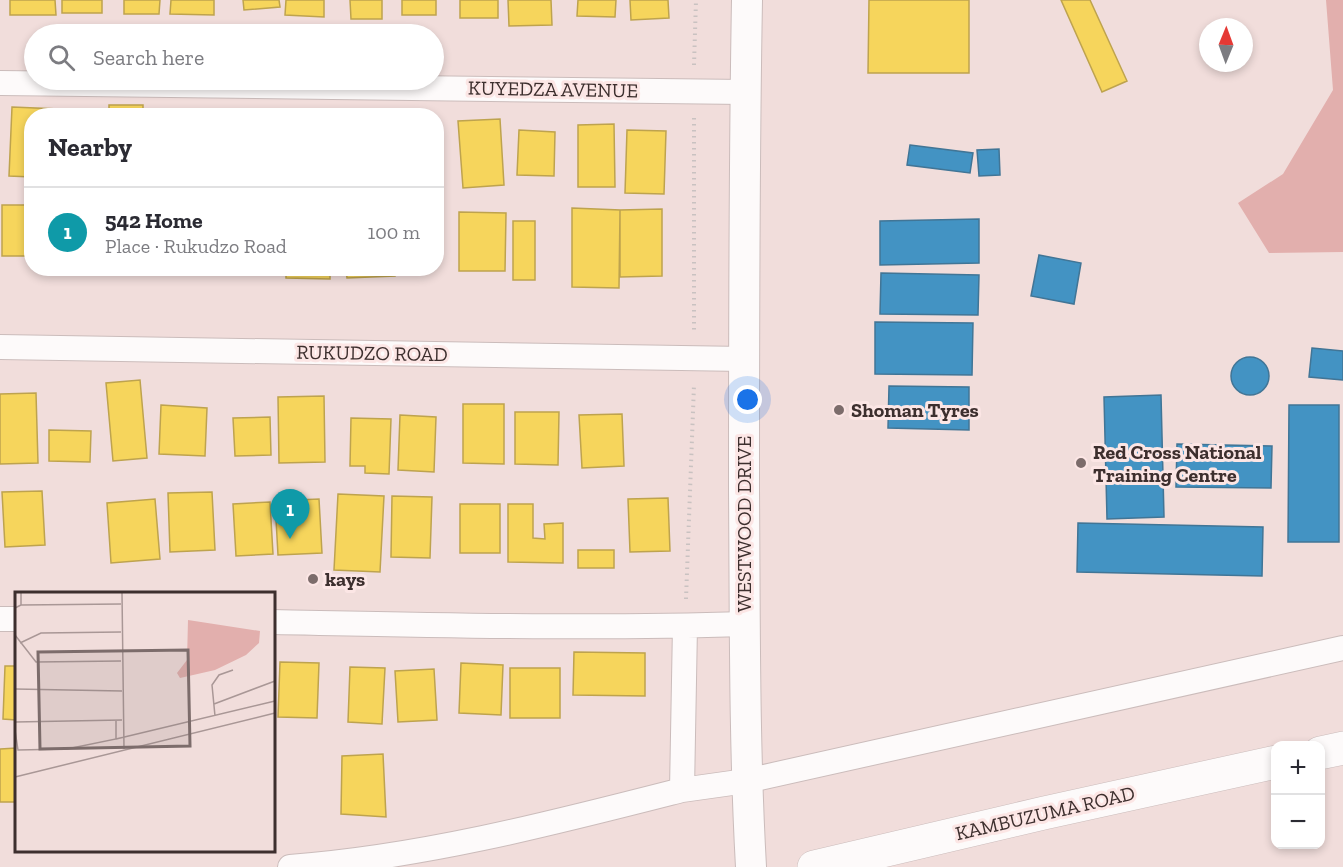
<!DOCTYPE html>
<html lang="en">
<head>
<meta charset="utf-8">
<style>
  :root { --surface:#fff; --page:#f2f2f3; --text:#2b2b33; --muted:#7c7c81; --line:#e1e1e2; --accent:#7c6c6b }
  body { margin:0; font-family:"Zilla Slab",serif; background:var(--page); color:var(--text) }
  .controls { position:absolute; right:18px; bottom:18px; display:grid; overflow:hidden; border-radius:12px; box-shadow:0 3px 9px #0003 }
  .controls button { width:54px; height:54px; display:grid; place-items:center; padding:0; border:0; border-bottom:2px solid var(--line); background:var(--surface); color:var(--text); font:30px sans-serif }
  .compass { position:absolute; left:1199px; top:18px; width:54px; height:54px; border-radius:50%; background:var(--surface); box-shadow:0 3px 9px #0003; rotate:1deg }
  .you { position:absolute; left:748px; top:400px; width:21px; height:21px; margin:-15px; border:4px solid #fff; border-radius:50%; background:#1a73e8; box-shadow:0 0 0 9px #1a73e833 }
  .badge { display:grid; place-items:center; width:39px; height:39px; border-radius:50%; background:var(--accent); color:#fff; font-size:20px; font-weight:700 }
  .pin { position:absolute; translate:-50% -50px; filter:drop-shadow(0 2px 3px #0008) }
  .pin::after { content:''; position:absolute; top:32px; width:21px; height:18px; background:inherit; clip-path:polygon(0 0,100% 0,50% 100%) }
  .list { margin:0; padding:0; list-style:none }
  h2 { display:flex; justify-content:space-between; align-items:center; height:78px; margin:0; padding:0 24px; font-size:26px }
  h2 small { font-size:20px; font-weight:400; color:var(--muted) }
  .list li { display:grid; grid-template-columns:39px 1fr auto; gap:18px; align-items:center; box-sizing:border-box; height:90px; padding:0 24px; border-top:2px solid var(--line) }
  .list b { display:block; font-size:22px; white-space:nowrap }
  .list p { margin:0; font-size:20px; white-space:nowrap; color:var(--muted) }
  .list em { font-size:20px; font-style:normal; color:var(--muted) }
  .icon { flex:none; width:33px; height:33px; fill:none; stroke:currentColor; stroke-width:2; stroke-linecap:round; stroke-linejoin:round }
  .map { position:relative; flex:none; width:1343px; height:867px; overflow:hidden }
  .search { position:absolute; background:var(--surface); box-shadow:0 3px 9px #0003; left:24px; top:24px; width:420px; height:66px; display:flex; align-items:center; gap:15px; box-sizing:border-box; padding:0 21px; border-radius:33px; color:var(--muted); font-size:22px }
  .panel { position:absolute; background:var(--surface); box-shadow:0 3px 9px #0003; left:24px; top:108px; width:420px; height:168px; border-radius:24px }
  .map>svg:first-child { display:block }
  .forest { fill:#e2afad }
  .homes { fill:#f6d55c; stroke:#bea34e; stroke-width:1.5 }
  .schools { fill:#4393c3; stroke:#417596; stroke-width:1.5 }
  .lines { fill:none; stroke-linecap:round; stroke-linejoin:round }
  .minor-casing { stroke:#cbbcbb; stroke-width:26 }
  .tertiary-casing { stroke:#cbbcbb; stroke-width:32 }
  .secondary-casing { stroke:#cbbcbb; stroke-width:34 }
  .path { stroke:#c9c2c1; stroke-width:4; stroke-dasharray:1.5 4.5; stroke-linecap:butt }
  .minor { stroke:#fdfafa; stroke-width:24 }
  .tertiary { stroke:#fdfafa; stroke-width:30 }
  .secondary { stroke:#fdfafa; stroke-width:33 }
  .poi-dot { fill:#7c6c6b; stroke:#fce6e5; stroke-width:2 }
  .labels { text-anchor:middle; stroke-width:6; stroke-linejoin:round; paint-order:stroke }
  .street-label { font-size:20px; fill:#3d2f2e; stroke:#fce6e5 }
  .poi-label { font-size:20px; font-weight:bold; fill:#3d2f2e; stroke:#fce6e5; text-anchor:start }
  .inset-road { fill:none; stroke:#a99796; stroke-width:1.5 }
  .view { fill:#7c6c6b; fill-opacity:0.15; stroke:#7c6c6b; stroke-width:3 }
  .inset-edge { fill:none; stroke:#3d2f2e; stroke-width:3 }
</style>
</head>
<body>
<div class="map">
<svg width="1343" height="867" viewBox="0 0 1343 867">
  <rect width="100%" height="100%" fill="#f1dddb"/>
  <path class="forest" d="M1326 0H1343V252L1269 253 1238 203 1283 174 1333 90Z"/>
  <path class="homes" d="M10 0H55L56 15H10Z
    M62 0H102V13H62Z
    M124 0H160L159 14H124Z
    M171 0H214V15L170 14Z
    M243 0H279L280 7 244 10Z
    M286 0H324V17L285 15Z
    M350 0H382V19H351Z
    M402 0H436V15H402Z
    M460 0H498V18H460Z
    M508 0H551L552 25 509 26Z
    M578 0H616L615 17 577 16Z
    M630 0H668L669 18 631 20Z
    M869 0H969V73H868Z
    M1061 0H1090L1127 81 1102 92Z
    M109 105H143V116H109Z
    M12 107 59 109V116H32V177L9 176Z
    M500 119 504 185 463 188 458 121Z
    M614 124 615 187H578V125Z
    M519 130 555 132 554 176 517 175Z
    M627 130 666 131 664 194 625 193Z
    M2 205H32V256H2Z
    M572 208 620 210 619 288 572 287Z
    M662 209V276L620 277V210Z
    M459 212 506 213 505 271H459Z
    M513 221H535V280H513Z
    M234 268H270V272L233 271Z
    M286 268H330V279L286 278Z
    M346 268H395V276L347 278Z
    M140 380 147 458 113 461 106 383Z
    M36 393 38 463 0 464V394Z
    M324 396 325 462 279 463 278 397Z
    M463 404H504V464L463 463Z
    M161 405 207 408 205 456 159 454Z
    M515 412H559L558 465 515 464Z
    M622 414 624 466 582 468 579 415Z
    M400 415 436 417 434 472 398 470Z
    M270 417 271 455 235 456 233 418Z
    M351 418 391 419 389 474 365 473V466H350Z
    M49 430 91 431 90 462 49 461Z
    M42 491 45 545 5 547 2 492Z
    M212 492 215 550 170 552 168 493Z
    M338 494 384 496 380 572 334 570Z
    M392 496 432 497 430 558 391 557Z
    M668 498 670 551 630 552 628 499Z
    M155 499 160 559 111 563 107 503Z
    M319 499 322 553 278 555 275 501Z
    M270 502 273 554 236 556 233 504Z
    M460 504H500V553H460Z
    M508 504H533V538L545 539 544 524 563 523V563L508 562Z
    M578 550H614V568H578Z
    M574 652 645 653V696L573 695Z
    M280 662 319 663 317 718 278 717Z
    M461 663 503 665 501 715 459 713Z
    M5 666H16V720L3 719Z
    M350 667 385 668 382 724 348 722Z
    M510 668H560V718H510Z
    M434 669 437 720 398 722 395 671Z
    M16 748V802H0V749Z
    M383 754 386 817 341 814 342 756Z"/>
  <path class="schools" d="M910 145 973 153 970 173 907 165Z
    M999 149 1000 175 979 176 977 150Z
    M979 219V263L880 265V221Z
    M1039 255 1081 263 1074 304 1031 296Z
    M881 273 979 275 978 315 880 314Z
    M875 322 973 323 972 375 875 374Z
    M1312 348 1343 351V380L1309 377Z
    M1231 376a19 19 0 1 1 38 0a19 19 0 1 1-38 0Z
    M889 386 969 387V430L888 428Z
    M1161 395 1164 517 1107 519 1104 397Z
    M1289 405H1339V542H1288Z
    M1177 444 1272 446 1271 488 1176 487Z
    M1078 523 1263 527 1262 576 1077 572Z"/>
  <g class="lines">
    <defs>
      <path id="minor" d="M0 83 745 92
        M0 347 744 359
        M0 619H16
        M273 622C430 625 588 629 745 624
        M682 790 746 781 1343 648
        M290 867C423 857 553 823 682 790L685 626"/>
      <path id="tertiary" d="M747 0C744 163 744 327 744 490 745 616 744 742 751 867"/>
      <path id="secondary" d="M1320 753 1343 748
        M814 867 1044 813 1276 762"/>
    </defs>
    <use href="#minor" class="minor-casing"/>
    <use href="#tertiary" class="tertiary-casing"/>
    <use href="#secondary" class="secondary-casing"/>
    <path class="path" d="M694 65 696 0
      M694 118V332
      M686 599 694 385"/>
    <use href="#minor" class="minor"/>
    <use href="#tertiary" class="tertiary"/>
    <use href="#secondary" class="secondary"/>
  </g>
  <g class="poi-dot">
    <circle cx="839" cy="410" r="6"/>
    <circle cx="1081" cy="463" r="6"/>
    <circle cx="313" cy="579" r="6"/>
  </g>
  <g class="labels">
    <g class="street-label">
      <text transform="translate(553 89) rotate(1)" y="7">KUYEDZA AVENUE</text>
      <text transform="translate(372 353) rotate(1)" y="7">RUKUDZO ROAD</text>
      <text transform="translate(744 524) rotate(-90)" y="7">WESTWOOD DRIVE</text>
      <text transform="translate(1045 813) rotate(-13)" y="7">KAMBUZUMA ROAD</text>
    </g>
    <g class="poi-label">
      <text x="851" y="417">Shoman Tyres</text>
      <text x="1093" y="459">Red Cross National<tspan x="1093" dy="23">Training Centre</tspan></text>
      <text x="325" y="586">kays</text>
    </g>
  </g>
  <g transform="translate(15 592)">
    <rect width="260" height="260" fill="#f1dddb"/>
    <path d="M173 28 245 39 244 51 231 63 200 78 165 86 162 81 172 68Z" fill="#e2afad"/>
    <path class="inset-road" d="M107 1 109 157M6 13 106 12M0 16 6 13V1M0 43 21 70 106 69M5 51 26 41 106 40M0 97 107 99M199 112 260 89M200 124 197 93 204 83 218 78M0 130 107 128M0 138 3 158 52 157 101 147V129M101 147 260 109M0 185 260 121"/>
    <path class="view" d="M173 58 175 154 25 157 23 60Z"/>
    <rect width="260" height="260" class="inset-edge"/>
  </g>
</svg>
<div class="controls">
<button>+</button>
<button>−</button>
</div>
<svg class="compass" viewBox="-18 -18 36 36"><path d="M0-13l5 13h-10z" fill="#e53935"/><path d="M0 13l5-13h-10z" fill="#7c7c81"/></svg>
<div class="you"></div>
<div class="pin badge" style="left:290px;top:539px;background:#0f9aa8">1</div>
<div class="search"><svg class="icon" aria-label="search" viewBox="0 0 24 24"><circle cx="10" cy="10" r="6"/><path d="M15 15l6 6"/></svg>Search here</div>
<section class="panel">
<h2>Nearby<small></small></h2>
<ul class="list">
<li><span class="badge" style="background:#0f9aa8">1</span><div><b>542 Home</b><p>Place · Rukudzo Road</p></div><em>100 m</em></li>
</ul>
</section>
</div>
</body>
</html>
